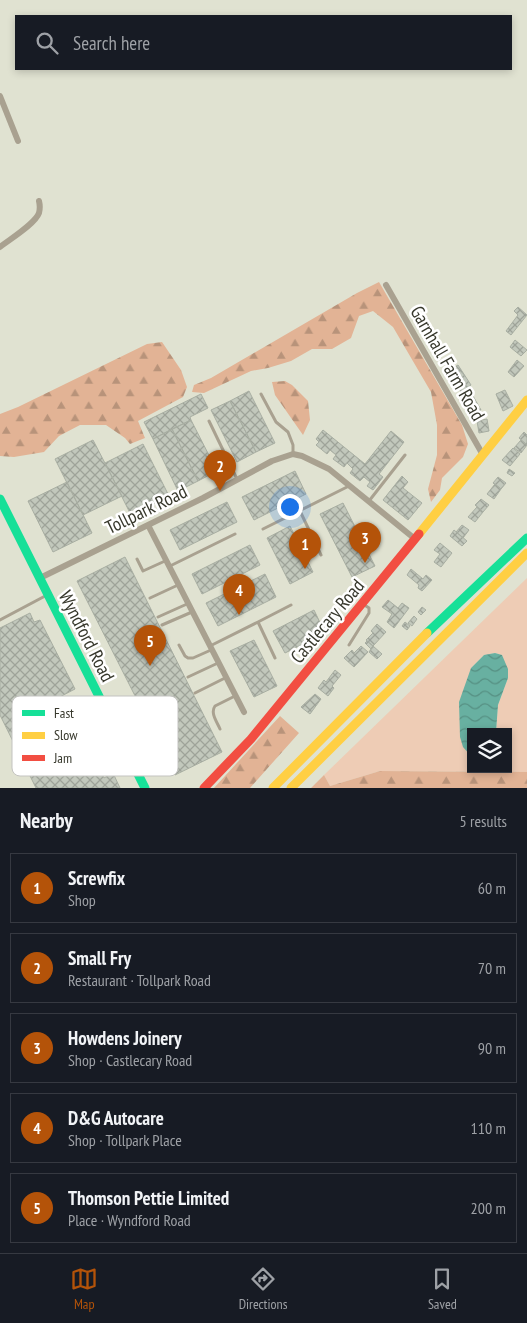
<!DOCTYPE html>
<html lang="en">
<head>
<meta charset="utf-8">
<style>
  :root { --surface:#171b24; --page:#20242c; --text:#f1f3f6; --muted:#9ea1a6; --line:#363941; --accent:#b45309 }
  body { margin:0; font-family:"PT Sans Narrow",sans-serif; background:var(--page); color:var(--text) }
  .controls { position:absolute; right:15px; bottom:15px; display:grid; overflow:hidden; border-radius:0px; box-shadow:0 2px 8px #0003 }
  .controls button { width:45px; height:45px; display:grid; place-items:center; padding:0; border:0; border-bottom:1px solid var(--line); background:var(--surface); color:var(--text); font:25px sans-serif }
  .you { position:absolute; left:289px; top:506px; width:18px; height:18px; margin:-12px; border:4px solid #fff; border-radius:50%; background:#1a73e8; box-shadow:0 0 0 8px #1a73e833 }
  .badge { display:grid; place-items:center; width:32px; height:32px; border-radius:50%; background:var(--accent); color:#fff; font-size:16px; font-weight:700 }
  .pin { position:absolute; translate:-50% -41px; filter:drop-shadow(0 1px 2px #0008) }
  .pin::after { content:''; position:absolute; top:26px; width:18px; height:15px; background:inherit; clip-path:polygon(0 0,100% 0,50% 100%) }
  .list { margin:0; padding:0; list-style:none }
  h2 { display:flex; justify-content:space-between; align-items:center; height:65px; margin:0; padding:0 20px; font-size:21px }
  h2 small { font-size:16px; font-weight:400; color:var(--muted) }
  .list li { display:grid; grid-template-columns:32px 1fr auto; gap:15px; align-items:center; box-sizing:border-box; height:70px; margin:0 10px 10px; padding:0 10px; border:1px solid var(--line); border-radius:0px }
  .list b { display:block; font-size:19px; white-space:nowrap }
  .list p { margin:0; font-size:16px; white-space:nowrap; color:var(--muted) }
  .list em { font-size:16px; font-style:normal; color:var(--muted) }
  .icon { flex:none; width:28px; height:28px; fill:none; stroke:currentColor; stroke-width:2; stroke-linecap:round; stroke-linejoin:round }
  .map { position:relative; flex:none; width:527px; height:788px; overflow:hidden }
  .search { position:absolute; background:var(--surface); box-shadow:0 2px 8px #0003; left:15px; right:15px; top:15px; height:55px; display:flex; align-items:center; gap:12px; box-sizing:border-box; padding:0 18px; border-radius:0px; color:var(--muted); font-size:19px }
  .sheet { height:465px; background:var(--surface) }
  nav { display:flex; justify-content:space-around; align-items:center; box-sizing:border-box; height:70px; border-top:1px solid var(--line); background:var(--surface); font-size:14px; color:var(--muted) }
  nav a { display:grid; justify-items:center; gap:2px }
  nav .on { color:var(--accent) }
  .map>svg:first-child { display:block }
  .green { fill:#eeccb5; fill-rule:evenodd }
  .forest { fill:url(#forest-firs) }
  .water { fill:url(#water-waves) }
  .building { fill:url(#building-cross-hatch); stroke:#a8aea2 }
  .lines { fill:none; stroke-linecap:round; stroke-linejoin:round }
  .lane { stroke:#a9a190; stroke-width:3 }
  .street { stroke:#a9a190; stroke-width:6 }
  .fast { stroke:#16e098; stroke-width:9 }
  .slow { stroke:#ffcf43; stroke-width:9 }
  .jam { stroke:#f24e42; stroke-width:9 }
  .labels { text-anchor:middle; stroke-width:5; stroke-linejoin:round; paint-order:stroke }
  .street-label { font-size:19px; fill:#37382c; stroke:#fff }
  .key { fill:#fff; stroke:#c3c3c0; stroke-width:1 }
  .key-label { font-size:14px; fill:#37382c }
</style>
</head>
<body>
<div class="map">
<svg width="527" height="788" viewBox="0 0 527 788">
  <defs>
    <pattern id="forest-firs" width="22" height="20" patternUnits="userSpaceOnUse" patternTransform="scale(1.25)"><rect width="22" height="20" fill="#e2b395"/><path d="M5 1l3.5 6h-7zM16 11l3.5 6h-7z" fill="#b8937a"/></pattern>
    <pattern id="water-waves" width="16" height="10" patternUnits="userSpaceOnUse" patternTransform="scale(1.25)"><rect width="16" height="10" fill="#68b0a1"/><path d="M0 5q4-4 8 0t8 0" fill="none" stroke="#569083"/></pattern>
    <pattern id="building-cross-hatch" width="8" height="8" patternUnits="userSpaceOnUse" patternTransform="scale(1.25)"><rect width="8" height="8" fill="#c2c8bc"/><path d="M0 0l8 8M0 8l8-8" fill="none" stroke="#9ea399"/></pattern>
  </defs>
  <rect width="100%" height="100%" fill="#e0e2d1"/>
  <path class="green" d="M527 578V772L380 771 330 786 324 775ZM495 653 502 655 508 678 498 705 496 732H508V769H471V756L468 753 471 668 484 655Z"/>
  <path class="forest" d="M379 282 462 425 468 444 463 457 442 478 440 490 431 502 428 489 437 455V425L431 392 393 327 373 311 359 316 351 338 332 349H312L291 361 268 368 251 371 204 393 192 392 194 385 211 378 357 293Z
    M162 342 181 370 187 387 183 397 138 421 145 438 130 444 125 438 106 425H80L59 436 44 452 14 457 0 456V414L18 407 147 344Z
    M285 381 292 385 308 401 310 420 303 435 275 395 272 382Z
    M280 716 299 733 250 788H214Z
    M380 771 527 772V788H311L324 775 330 786Z"/>
  <path class="water" d="M495 653 502 655 508 669V678L498 705 496 732H471V756L463 747 460 737 459 702 471 668 484 655Z"/>
  <path class="building" d="M518 307 527 315 511 335 506 331 518 315 514 311Z
    M515 340 527 350 521 356 510 347Z
    M517 360 524 366 514 377 508 372Z
    M458 365 471 385 461 392 448 371Z
    M505 390 513 406 503 411 496 394Z
    M249 391 275 443 256 452 230 401Z
    M201 394 208 408 190 417 191 420 153 439 144 422Z
    M473 396 481 410 473 415 465 400Z
    M230 401 256 452 237 462 211 410Z
    M487 419 489 431 479 433 477 421Z
    M191 420 217 471 198 481 172 429Z
    M172 429 198 481 178 491 153 439Z
    M323 430 365 464 391 431 404 442 379 474 383 477 373 490 367 486 370 482 364 477 360 481 350 473 353 469 347 463 344 467 333 459 336 455 330 450 327 454 316 445 319 442 316 439Z
    M524 432 527 435V445L519 438Z
    M93 440 122 496 83 515 55 459Z
    M521 440 527 445 521 453 514 448Z
    M143 444 169 496 131 515 105 463Z
    M513 448 520 454 510 466 502 460Z
    M509 469 515 473 512 476 507 473Z
    M295 471 306 494 254 520 242 497Z
    M402 476 408 482 403 488 422 503 408 520 383 500Z
    M498 477 506 483 501 489 493 483Z
    M67 482 92 533 53 552 28 501Z
    M495 484 501 489 494 499 487 494Z
    M481 499 489 505 483 512 475 505Z
    M227 502 237 522 180 550 170 530Z
    M343 503 375 566 352 577 320 514Z
    M477 507 483 512 475 522 468 517Z
    M462 525 469 530 463 538 456 532Z
    M290 526 313 572 290 584 267 538Z
    M454 530 467 541 462 546 450 536Z
    M440 543 452 553 441 567 434 562 440 554 434 550Z
    M250 545 260 565 202 594 192 574Z
    M125 557 222 752 175 775 77 581Z
    M411 569 423 579 426 575 432 580 422 591 418 588 419 585 407 575Z
    M265 574 276 597 218 626 206 603Z
    M388 600 398 608 402 603 409 608 394 628 387 622 392 614 382 607Z
    M422 607 426 610 421 615 418 612Z
    M314 610 325 633 285 653 273 631Z
    M30 613 34 622 40 620 75 689 52 701 63 723 74 717 104 778 113 773 120 788H36L0 715V628Z
    M414 616 417 619 412 626 408 623Z
    M405 622 410 626 407 630 402 626Z
    M377 624 386 632 373 646 366 640 373 633 371 631Z
    M254 640 277 686 254 697 230 651Z
    M367 641 373 646 371 649 365 643Z
    M361 646 368 652 354 667 344 658 352 650 354 653Z
    M373 646 382 654 377 659 369 652Z
    M335 670 341 675 332 686 334 688 328 696 318 688 324 680 326 682Z
    M315 694 321 699 310 714 301 707Z"/>
  <g class="lines">
    <path class="lane" d="M261 394 276 422 288 432 293 445V453
      M209 421 237 479
      M369 501 405 455
      M300 511 321 555
      M263 529 349 486
      M137 559 143 571 165 561
      M170 566 235 534
      M150 598 178 585
      M158 617 187 604
      M0 620 47 595
      M258 622 291 605
      M162 625 192 612
      M179 645 185 656 188 658H193L211 650
      M349 645 369 613V608L363 604
      M210 646 258 622 275 658
      M188 677 218 663
      M195 693 225 678
      M220 729C217 722 210 713 215 706L235 696
      M104 759 116 762 130 759"/>
    <path class="street" d="M0 96 18 141
      M0 247C10 239 35 224 39 213 40 209 40 205 39 201
      M386 285 483 455
      M148 525 244 712
      M40 578 203 498 272 461 293 454 302 456 329 469 415 539"/>
    <path class="fast" d="M0 499 145 788
      M427 633 527 538"/>
    <path class="slow" d="M419 534 527 400
      M273 788 427 633
      M291 788 527 553"/>
    <path class="jam" d="M204 788 251 739 419 534"/>
  </g>
  <g class="labels">
    <g class="street-label">
      <text transform="translate(448 363) rotate(60)" y="7">Garnhall Farm Road</text>
      <text transform="translate(146 509) rotate(-26)" y="7">Tollpark Road</text>
      <text transform="translate(327 621) rotate(-50)" y="7">Castlecary Road</text>
      <text transform="translate(87 636) rotate(63)" y="7">Wyndford Road</text>
    </g>
  </g>
  <rect x="12" y="696" width="166" height="80" rx="8" class="key"/>
  <rect x="22" y="710" width="23" height="6" fill="#16e098"/>
  <rect x="22" y="732" width="23" height="7" fill="#ffcf43"/>
  <rect x="22" y="755" width="23" height="6" fill="#f24e42"/>
  <g class="key-label">
    <text x="54" y="718">Fast</text>
    <text x="54" y="740">Slow</text>
    <text x="54" y="763">Jam</text>
  </g>
</svg>
<div class="controls">
<button><svg class="icon" aria-label="layers" viewBox="0 0 24 24"><path d="M12 4l9 5-9 5-9-5zM3 14l9 5 9-5"/></svg></button>
</div>
<div class="you"></div>
<div class="pin badge" style="left:305px;top:569px">1</div>
<div class="pin badge" style="left:220px;top:491px">2</div>
<div class="pin badge" style="left:365px;top:563px">3</div>
<div class="pin badge" style="left:239px;top:615px">4</div>
<div class="pin badge" style="left:150px;top:666px">5</div>
<div class="search"><svg class="icon" aria-label="search" viewBox="0 0 24 24"><circle cx="10" cy="10" r="6"/><path d="M15 15l6 6"/></svg>Search here</div>
</div>
<section class="sheet">
<h2>Nearby<small>5 results</small></h2>
<ul class="list">
<li><span class="badge">1</span><div><b>Screwfix</b><p>Shop</p></div><em>60 m</em></li>
<li><span class="badge">2</span><div><b>Small Fry</b><p>Restaurant · Tollpark Road</p></div><em>70 m</em></li>
<li><span class="badge">3</span><div><b>Howdens Joinery</b><p>Shop · Castlecary Road</p></div><em>90 m</em></li>
<li><span class="badge">4</span><div><b>D&amp;G Autocare</b><p>Shop · Tollpark Place</p></div><em>110 m</em></li>
<li><span class="badge">5</span><div><b>Thomson Pettie Limited</b><p>Place · Wyndford Road</p></div><em>200 m</em></li>
</ul>
</section>
<nav>
<a class="on"><svg class="icon" aria-label="map" viewBox="0 0 24 24"><path d="M3 6l6-2 6 2 6-2v14l-6 2-6-2-6 2zM9 4v14M15 6v14"/></svg>Map</a>
<a><svg class="icon" aria-label="directions" viewBox="0 0 24 24"><path d="M12 3l9 9-9 9-9-9zM9 14v-3h6M13 9l2 2-2 2"/></svg>Directions</a>
<a><svg class="icon" aria-label="saved" viewBox="0 0 24 24"><path d="M7 4h10v16l-5-4-5 4z"/></svg>Saved</a>
</nav>
</body>
</html>
